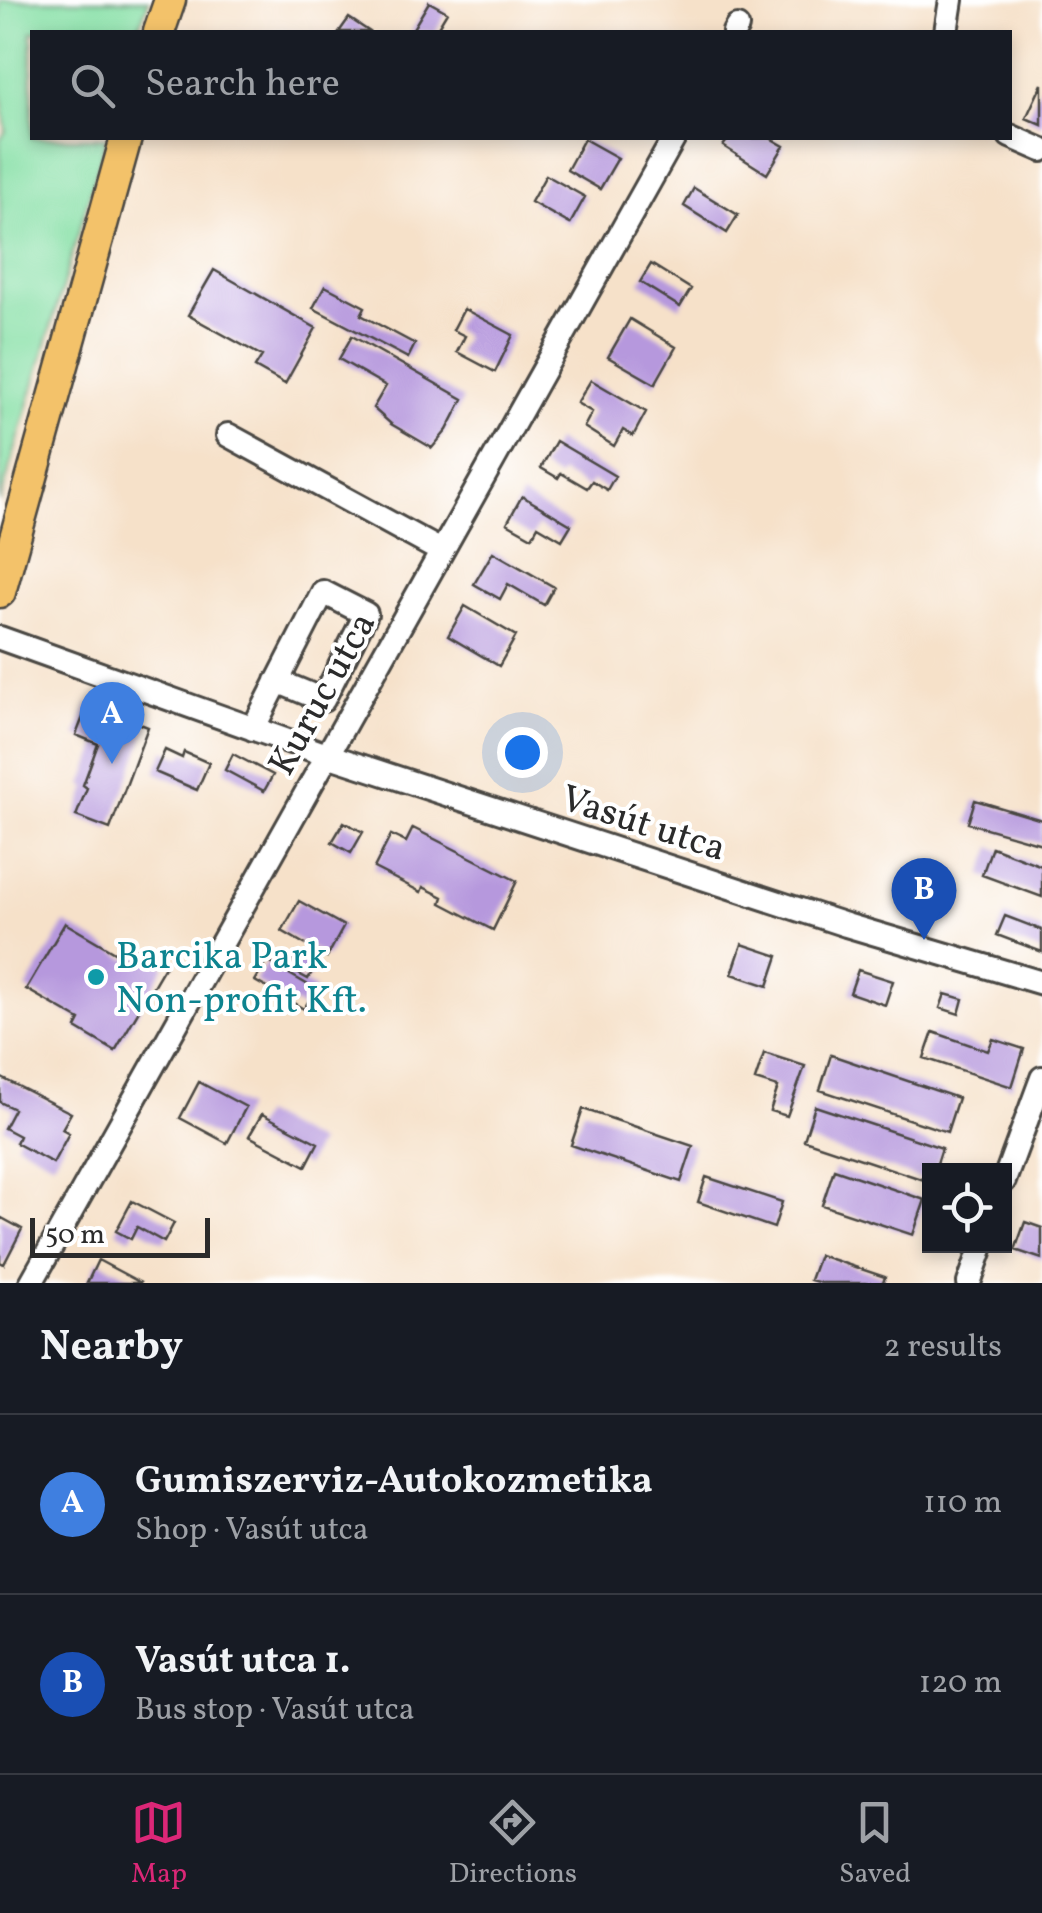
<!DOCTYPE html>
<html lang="en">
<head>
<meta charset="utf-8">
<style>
  :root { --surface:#171b24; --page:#242831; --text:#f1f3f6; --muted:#9ea1a6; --line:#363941; --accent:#db2777 }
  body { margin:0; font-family:Vollkorn,serif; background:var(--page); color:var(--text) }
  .controls { position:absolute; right:30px; bottom:30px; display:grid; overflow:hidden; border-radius:0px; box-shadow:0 5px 15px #0003 }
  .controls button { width:90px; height:90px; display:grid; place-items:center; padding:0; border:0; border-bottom:2px solid var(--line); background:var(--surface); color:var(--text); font:50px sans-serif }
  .scale { position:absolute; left:30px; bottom:25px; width:180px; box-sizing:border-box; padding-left:10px; border:5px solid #2b2b2b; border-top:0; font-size:28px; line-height:35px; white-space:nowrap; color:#2b2b2b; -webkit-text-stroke:8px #fff; paint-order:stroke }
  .you { position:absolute; left:522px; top:752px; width:35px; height:35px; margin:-25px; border:8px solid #fff; border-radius:50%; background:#1a73e8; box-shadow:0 0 0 15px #1a73e833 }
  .badge { display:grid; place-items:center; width:65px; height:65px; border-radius:50%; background:var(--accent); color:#fff; font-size:32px; font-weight:700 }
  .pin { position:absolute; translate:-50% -82px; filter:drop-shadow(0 2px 5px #0008) }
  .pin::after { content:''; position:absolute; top:52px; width:35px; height:30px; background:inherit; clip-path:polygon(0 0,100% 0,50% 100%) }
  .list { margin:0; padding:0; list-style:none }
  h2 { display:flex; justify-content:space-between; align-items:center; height:130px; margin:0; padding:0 40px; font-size:42px }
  h2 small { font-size:32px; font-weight:400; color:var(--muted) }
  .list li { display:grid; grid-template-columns:65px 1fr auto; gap:30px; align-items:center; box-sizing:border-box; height:180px; padding:0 40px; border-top:2px solid var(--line) }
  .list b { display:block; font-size:38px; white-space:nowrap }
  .list p { margin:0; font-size:32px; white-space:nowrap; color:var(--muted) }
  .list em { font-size:32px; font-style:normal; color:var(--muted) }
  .icon { flex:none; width:55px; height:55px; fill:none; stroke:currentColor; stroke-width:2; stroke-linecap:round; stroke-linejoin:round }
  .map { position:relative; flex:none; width:1042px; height:1283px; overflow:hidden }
  .search { position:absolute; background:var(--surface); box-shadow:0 5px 15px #0003; left:30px; right:30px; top:30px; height:110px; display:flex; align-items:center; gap:25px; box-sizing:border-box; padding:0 35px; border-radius:0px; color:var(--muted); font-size:38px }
  .sheet { height:490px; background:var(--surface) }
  nav { display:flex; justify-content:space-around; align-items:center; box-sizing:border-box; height:140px; border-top:2px solid var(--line); background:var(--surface); font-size:28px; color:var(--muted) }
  nav a { display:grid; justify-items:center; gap:5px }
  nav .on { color:var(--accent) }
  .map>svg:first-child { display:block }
  .green { fill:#85dfa5; stroke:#588568; stroke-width:2.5 }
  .building { fill:#b698dd }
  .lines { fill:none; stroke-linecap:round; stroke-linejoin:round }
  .minor-casing { stroke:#494643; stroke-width:28 }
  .major-casing { stroke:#494643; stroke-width:35 }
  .minor { stroke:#fff; stroke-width:22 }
  .major { stroke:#f3c26a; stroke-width:30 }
  .culture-dot { fill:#0f9aa8; stroke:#fff; stroke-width:4 }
  .labels { text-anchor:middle; stroke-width:8; stroke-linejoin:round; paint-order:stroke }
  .street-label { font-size:38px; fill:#2b2b2b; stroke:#fff }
  .culture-label { font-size:38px; fill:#0d838f; stroke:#fff; text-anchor:start }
</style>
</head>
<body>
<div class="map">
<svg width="1042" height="1283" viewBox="0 0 1042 1283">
  <rect width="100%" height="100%" fill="#fff"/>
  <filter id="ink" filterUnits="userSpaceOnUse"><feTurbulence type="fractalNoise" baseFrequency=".01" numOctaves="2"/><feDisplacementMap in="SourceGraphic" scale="20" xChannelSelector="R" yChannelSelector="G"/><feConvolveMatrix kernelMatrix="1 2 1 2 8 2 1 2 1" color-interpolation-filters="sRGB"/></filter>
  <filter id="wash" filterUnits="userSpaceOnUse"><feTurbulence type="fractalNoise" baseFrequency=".0048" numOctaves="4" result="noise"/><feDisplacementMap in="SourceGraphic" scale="40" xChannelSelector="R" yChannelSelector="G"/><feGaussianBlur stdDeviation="2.25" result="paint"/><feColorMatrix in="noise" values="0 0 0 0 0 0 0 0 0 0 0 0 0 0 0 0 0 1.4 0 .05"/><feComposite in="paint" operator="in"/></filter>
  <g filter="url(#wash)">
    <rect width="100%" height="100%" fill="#f6e1c9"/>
    <path class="green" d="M0 0H149L137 32H32V138H106L0 502V139L6 131 0 83Z"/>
    <g id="blocks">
      <path class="building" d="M429 2 447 12 435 32H411Z
        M349 18 370 32H339Z
        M1042 84V125L1026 118Z
        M729 138H770L784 146 767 174 723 146Z
        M584 139 618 158 600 189 567 170Z
        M546 175 585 197 570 224 531 202Z
        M694 188 738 215 727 233 684 206Z
        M651 264 691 289 680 307 640 282Z
        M214 270 316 328 285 384 255 367 262 356 188 315Z
        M325 286 365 307 361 315 415 344 408 358 313 308Z
        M464 309 513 335 495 372 457 352 465 336 453 330Z
        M630 319 676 347 655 384 608 357Z
        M352 336 463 399 447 430 432 448 391 424 373 408 386 386 339 359Z
        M591 380 646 412 633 436 623 430 614 446 584 427 592 412 577 403Z
        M556 441 615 476 607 490 592 481 587 488 561 473 558 478 541 468Z
        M522 496 571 525 562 540 538 526 532 537 507 523Z
        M493 552 554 587 544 605 508 584 500 599 474 584Z
        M465 606 516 636 499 666 448 636Z
        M88 704 148 727 110 829 76 816 87 788 83 785 98 744 76 735Z
        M165 750 182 758 184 752 209 763 197 790 155 772Z
        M233 754 273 775 264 791 225 770Z
        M975 800 1042 820V844L968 823Z
        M344 822 363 832 351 853 332 842Z
        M413 828 517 881 493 930 441 903 443 897 423 887 421 892 374 868 391 835 406 842Z
        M992 847 1042 866V897L982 875Z
        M299 901 344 926 327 957 282 931Z
        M1005 916 1042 930V952L997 935Z
        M65 923 128 960 135 949 165 966 115 1051 76 1028 80 1020 26 989Z
        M742 944 778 956 768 986 732 974Z
        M296 954 316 965 308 979 288 968Z
        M267 961 315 989 304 1009 255 981Z
        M858 970 893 981 885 1005 850 993Z
        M945 994 963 999 959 1014 940 1008Z
        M933 1032 988 1051 993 1039 1024 1049 1012 1087 924 1058Z
        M764 1053 805 1066 787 1116 770 1111 778 1087 755 1080Z
        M831 1055 958 1098 947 1132 820 1090Z
        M0 1077 71 1113 62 1129 69 1133 53 1163 16 1143 19 1136 4 1128 14 1109 0 1102Z
        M199 1082 246 1107 227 1143 180 1118Z
        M815 1106 942 1148 935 1170H930V1182L804 1140Z
        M583 1109 693 1146 681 1182 571 1145Z
        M262 1114 318 1143 306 1166 249 1136Z
        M834 1169 925 1200 913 1235 822 1205Z
        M706 1177 782 1202 774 1228 698 1202Z
        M132 1201 174 1223 164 1242 137 1227 131 1239 116 1231Z
        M0 1217 22 1229 4 1264 0 1262Z
        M1025 1222 1042 1228V1259L1015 1250Z
        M819 1255 885 1277 883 1283H821L810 1280Z
        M98 1260 141 1283H87Z"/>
    </g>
  </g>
  <g filter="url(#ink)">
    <use href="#blocks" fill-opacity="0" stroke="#494643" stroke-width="2.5"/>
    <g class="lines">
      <defs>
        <path id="minor" d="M734 32 737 27
          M946 32 951 0
          M1010 136 1042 150
          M228 435 441 551
          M0 638 327 755 846 925 1042 983
          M253 729 323 592 366 614 323 700 277 681
          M1004 1181 1042 1078
          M31 1283 674 138
          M969 1283 982 1246"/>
        <path id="major" d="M159 32 170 0
          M0 592 126 138"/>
      </defs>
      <use href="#minor" class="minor-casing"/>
      <use href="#major" class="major-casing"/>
      <use href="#minor" class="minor"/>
      <use href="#major" class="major"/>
    </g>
  </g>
  <circle class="culture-dot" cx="96" cy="977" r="10"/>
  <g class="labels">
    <g class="street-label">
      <text transform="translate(321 693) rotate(-61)" y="13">Kuruc utca</text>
      <text transform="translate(644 822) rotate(18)" y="13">Vasút utca</text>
    </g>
    <g class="culture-label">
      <text x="116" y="968">Barcika Park<tspan x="116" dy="44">Non-profit Kft.</tspan></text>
    </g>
  </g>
</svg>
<div class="controls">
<button><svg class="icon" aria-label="locate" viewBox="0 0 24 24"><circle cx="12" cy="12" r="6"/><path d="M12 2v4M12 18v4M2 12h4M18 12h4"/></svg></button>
</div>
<div class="scale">50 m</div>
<div class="you"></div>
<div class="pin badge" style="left:112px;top:764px;background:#3f7fe0">A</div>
<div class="pin badge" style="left:924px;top:940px;background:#1a4fb4">B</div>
<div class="search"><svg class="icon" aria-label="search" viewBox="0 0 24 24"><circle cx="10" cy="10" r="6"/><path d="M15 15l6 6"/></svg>Search here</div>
</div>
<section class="sheet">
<h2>Nearby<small>2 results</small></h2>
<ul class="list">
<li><span class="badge" style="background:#3f7fe0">A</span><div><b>Gumiszerviz-Autokozmetika</b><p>Shop · Vasút utca</p></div><em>110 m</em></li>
<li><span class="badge" style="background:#1a4fb4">B</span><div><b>Vasút utca 1.</b><p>Bus stop · Vasút utca</p></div><em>120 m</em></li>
</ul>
</section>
<nav>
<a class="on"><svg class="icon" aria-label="map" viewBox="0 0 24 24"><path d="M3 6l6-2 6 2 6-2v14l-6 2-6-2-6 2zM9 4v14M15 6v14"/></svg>Map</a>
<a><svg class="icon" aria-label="directions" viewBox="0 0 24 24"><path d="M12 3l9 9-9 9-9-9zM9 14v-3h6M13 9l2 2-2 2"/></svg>Directions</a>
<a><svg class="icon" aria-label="saved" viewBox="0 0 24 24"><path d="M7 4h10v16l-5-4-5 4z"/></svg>Saved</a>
</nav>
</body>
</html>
